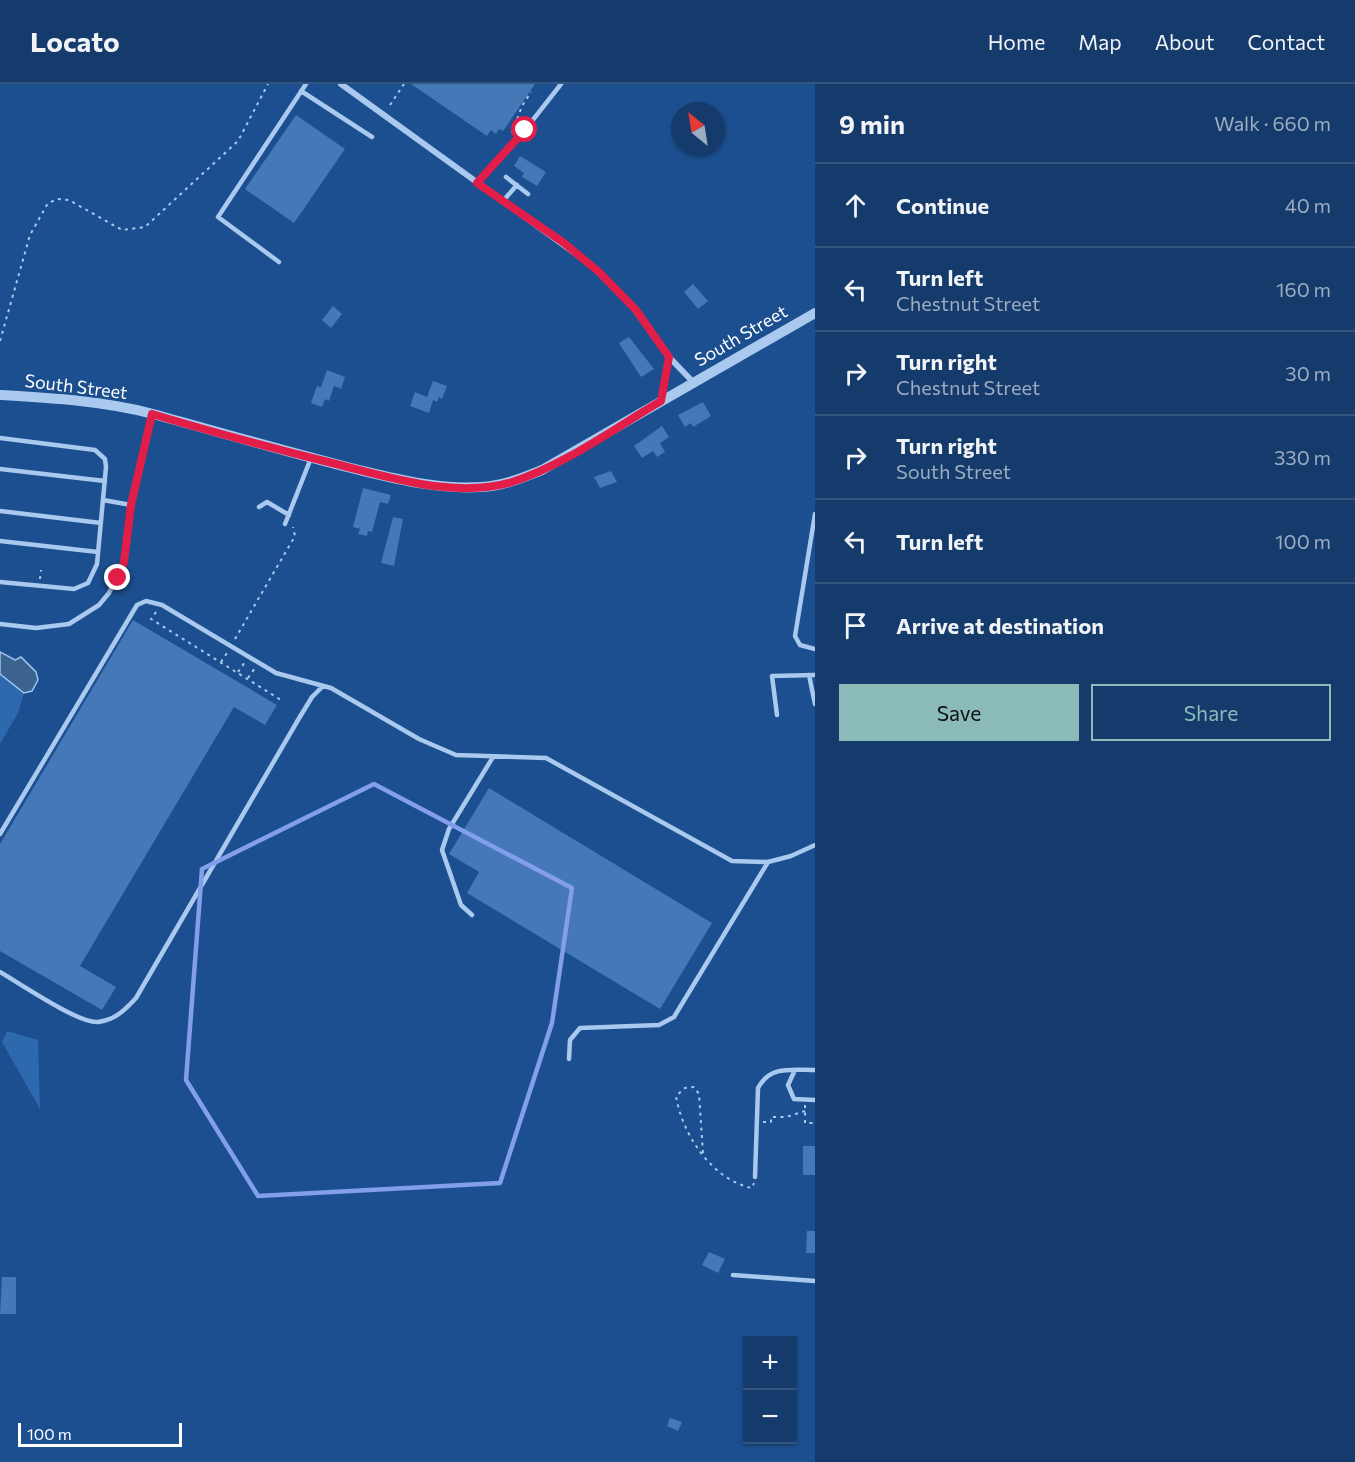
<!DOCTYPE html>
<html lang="en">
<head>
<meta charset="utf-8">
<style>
  :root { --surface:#143b6b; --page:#1d4271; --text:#f1f3f6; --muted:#9dadc1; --line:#33557e; --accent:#8bbbb9 }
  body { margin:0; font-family:Commissioner,sans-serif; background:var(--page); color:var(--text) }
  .controls { position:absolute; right:18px; bottom:18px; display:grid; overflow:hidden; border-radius:0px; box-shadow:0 2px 4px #0004 }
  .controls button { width:54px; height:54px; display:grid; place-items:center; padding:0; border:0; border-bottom:2px solid var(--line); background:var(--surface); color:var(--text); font:30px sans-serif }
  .compass { position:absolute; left:671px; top:18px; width:54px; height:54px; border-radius:50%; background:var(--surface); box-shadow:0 2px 4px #0004; rotate:330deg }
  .scale { position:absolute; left:18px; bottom:15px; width:164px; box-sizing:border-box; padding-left:6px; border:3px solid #fff; border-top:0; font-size:16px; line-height:21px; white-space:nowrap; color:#fff; -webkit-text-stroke:4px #1b4f8f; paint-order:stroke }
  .stop { position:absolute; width:18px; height:18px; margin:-14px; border:4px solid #e11d48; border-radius:50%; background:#fff }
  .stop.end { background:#e11d48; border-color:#fff; box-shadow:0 2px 6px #0008 }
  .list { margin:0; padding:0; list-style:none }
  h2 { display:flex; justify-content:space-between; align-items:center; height:78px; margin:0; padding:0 24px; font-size:26px }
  h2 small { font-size:20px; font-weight:400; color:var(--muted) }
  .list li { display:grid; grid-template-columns:39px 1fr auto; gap:18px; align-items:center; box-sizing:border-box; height:84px; padding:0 24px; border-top:2px solid var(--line) }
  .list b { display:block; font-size:22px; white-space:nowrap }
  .list p { margin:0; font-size:20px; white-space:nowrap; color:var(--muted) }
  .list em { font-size:20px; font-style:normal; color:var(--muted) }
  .actions { display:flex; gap:12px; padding:18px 24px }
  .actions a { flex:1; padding:14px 0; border:2px solid var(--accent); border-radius:0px; text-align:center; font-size:21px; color:var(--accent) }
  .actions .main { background:var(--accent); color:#111 }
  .icon { flex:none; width:33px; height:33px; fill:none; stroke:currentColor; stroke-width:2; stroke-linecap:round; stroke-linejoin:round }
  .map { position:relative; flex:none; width:815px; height:1378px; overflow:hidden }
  header { display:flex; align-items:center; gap:36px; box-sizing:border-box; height:84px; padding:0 30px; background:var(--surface); border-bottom:2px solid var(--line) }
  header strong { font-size:28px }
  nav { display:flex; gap:33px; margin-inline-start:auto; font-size:21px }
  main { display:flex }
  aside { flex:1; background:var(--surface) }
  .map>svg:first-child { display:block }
  .green { fill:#2e69ad }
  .water { fill:#3c6290; stroke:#9cc4f0; stroke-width:1.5 }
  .building { fill:#4478b7 }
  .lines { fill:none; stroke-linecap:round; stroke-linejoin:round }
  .path { stroke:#a9c9ee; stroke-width:2; stroke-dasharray:3 4.5; stroke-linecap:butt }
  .service { stroke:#a9c9ee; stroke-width:4.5 }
  .minor { stroke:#a9c9ee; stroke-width:6 }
  .tertiary { stroke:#a9c9ee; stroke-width:10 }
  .route { stroke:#e11d48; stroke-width:8 }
  .marked { fill:none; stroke:#839eea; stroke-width:4.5; stroke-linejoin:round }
  .labels { text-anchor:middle; stroke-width:4.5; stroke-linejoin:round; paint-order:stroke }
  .street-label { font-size:18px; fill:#fff; stroke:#1b4f8f }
</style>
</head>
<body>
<header>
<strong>Locato</strong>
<nav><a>Home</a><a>Map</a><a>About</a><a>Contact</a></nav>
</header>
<main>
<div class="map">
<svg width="815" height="1378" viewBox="0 0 815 1378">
  <rect width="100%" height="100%" fill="#1b4f8f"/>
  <path class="green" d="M0 590 24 609 18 629 0 660Z
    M7 947 38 956 40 1025 2 958Z"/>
  <path class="water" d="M0 568 15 576 21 573 36 588 38 596 32 607 24 609 0 590Z"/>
  <path class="building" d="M411 0H535L503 47 499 45 496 50 491 46 487 52Z
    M296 31 345 65 294 139 245 105Z
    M520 72 546 88 537 102 522 93 524 89 514 82Z
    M693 200 708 217 698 225 684 208Z
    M333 222 342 230 331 244 322 236Z
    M629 253 654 285 641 293 619 259Z
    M327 286 345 293 341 305 334 302 329 317 325 315 322 323 311 319 317 302 321 303Z
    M433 297 447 302 442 315 439 313 437 318 433 316 429 329 410 322 415 308 427 313Z
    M703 318 711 332 693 343 691 339 685 343 678 331Z
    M662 342 669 353 660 359 665 368 657 373 653 367 642 374 634 362Z
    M611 387 617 398 600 404 594 393Z
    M363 404 391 411 388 420 380 418 372 448 368 447 367 452 358 450 360 445 353 443Z
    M393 433 403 435 394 482 381 479Z
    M133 536 277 621 265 641 234 623 80 882 116 903 102 926 0 867V760Z
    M489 704 712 839 660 925 467 809 479 788 449 770Z
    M803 1062H815V1091H803Z
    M807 1147H815V1169H806Z
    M709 1168 725 1175 718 1189 702 1181Z
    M2 1193H16V1230H0Z
    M670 1334 682 1338 678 1347 667 1342Z"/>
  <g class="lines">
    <path class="path" d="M390 21 404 0
      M512 49 522 22 531 8
      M0 257 30 151 48 119 58 115 69 116 122 146 145 143 238 57 268 0
      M40 495 41 486
      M156 528 151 535 281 616
      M235 555 295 452 293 443
      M221 578 227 569
      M238 588 245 578
      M248 594 255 584
      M805 1021V1039H815
      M763 1038H771V1033H786L805 1027
      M703 1069 699 1010 694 1003 685 1004 676 1012C682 1050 712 1096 752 1104L754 1099"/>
    <path class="service" d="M301 7 372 53
      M506 93 528 110
      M477 99 525 46 561 0
      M503 117 517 101
      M279 178 218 133 306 0
      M0 354 95 366 105 375 106 383 97 480 88 499 74 505 0 498
      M0 385 105 397
      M103 416 131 421
      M259 423 267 418 289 431
      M0 427 101 439
      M815 430 795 552 800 561 815 565
      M285 440 311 374
      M0 457 98 468
      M0 540 36 544 69 540 99 521 109 509 124 478 131 421 151 330
      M809 591 815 620
      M777 631 772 592 815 591
      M0 750 137 521 146 517 162 521 276 589 331 604 419 655 456 671 546 674 732 777 768 778 791 772 815 761
      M472 831 461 821 442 766 449 745 493 673
      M0 888C19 899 79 940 98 938 115 936 125 926 136 914L298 636 312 613 323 602
      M569 975 570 956 580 944 659 941 674 933 768 778
      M795 986 788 1001 794 1015 815 1016
      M755 1093 758 1004C770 981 792 986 815 986
      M733 1191 815 1197"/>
    <path class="minor" d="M341 0 590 180 630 219 669 273 693 298
      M661 317 669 273"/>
    <path class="tertiary" d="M0 311C51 314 104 317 153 330 219 348 284 367 351 384 393 394 437 406 481 403 503 402 522 394 542 386L815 229"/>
  </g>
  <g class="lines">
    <path class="route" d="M118 494 124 478 131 421 152 330C212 348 272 364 332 379 389 393 454 415 512 398 563 382 615 344 661 317L669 273 636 226 599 188 564 159 477 99 525 46"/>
  </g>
  <path class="marked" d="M374 700 572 804 552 939 500 1099 258 1112 186 996 202 785Z"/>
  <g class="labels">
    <g class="street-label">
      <text transform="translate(741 252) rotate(-30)" y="6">South Street</text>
      <text transform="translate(76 303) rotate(7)" y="6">South Street</text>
    </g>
  </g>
</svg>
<div class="controls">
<button>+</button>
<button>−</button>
</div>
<svg class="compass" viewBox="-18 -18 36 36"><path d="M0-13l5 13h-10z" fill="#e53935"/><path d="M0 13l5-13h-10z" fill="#9dadc1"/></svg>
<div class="scale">100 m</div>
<div class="stop" style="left:525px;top:46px"></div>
<div class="stop end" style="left:118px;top:494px"></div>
</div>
<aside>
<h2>9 min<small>Walk · 660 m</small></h2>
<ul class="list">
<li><svg class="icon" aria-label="ahead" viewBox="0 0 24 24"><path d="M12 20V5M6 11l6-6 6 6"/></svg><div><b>Continue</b></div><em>40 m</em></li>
<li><svg class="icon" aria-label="left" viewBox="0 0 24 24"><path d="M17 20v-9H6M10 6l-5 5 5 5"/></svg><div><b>Turn left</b><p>Chestnut Street</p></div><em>160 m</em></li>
<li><svg class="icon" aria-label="right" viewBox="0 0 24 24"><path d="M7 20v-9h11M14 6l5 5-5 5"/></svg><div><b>Turn right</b><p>Chestnut Street</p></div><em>30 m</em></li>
<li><svg class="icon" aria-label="right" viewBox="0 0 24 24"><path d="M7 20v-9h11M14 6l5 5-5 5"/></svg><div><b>Turn right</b><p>South Street</p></div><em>330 m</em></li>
<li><svg class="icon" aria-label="left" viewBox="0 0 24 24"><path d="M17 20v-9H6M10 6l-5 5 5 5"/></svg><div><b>Turn left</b></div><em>100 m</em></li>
<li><svg class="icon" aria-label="arrive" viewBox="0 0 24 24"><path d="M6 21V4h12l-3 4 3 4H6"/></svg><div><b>Arrive at destination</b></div></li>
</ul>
<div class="actions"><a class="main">Save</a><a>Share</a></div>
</aside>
</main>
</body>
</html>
